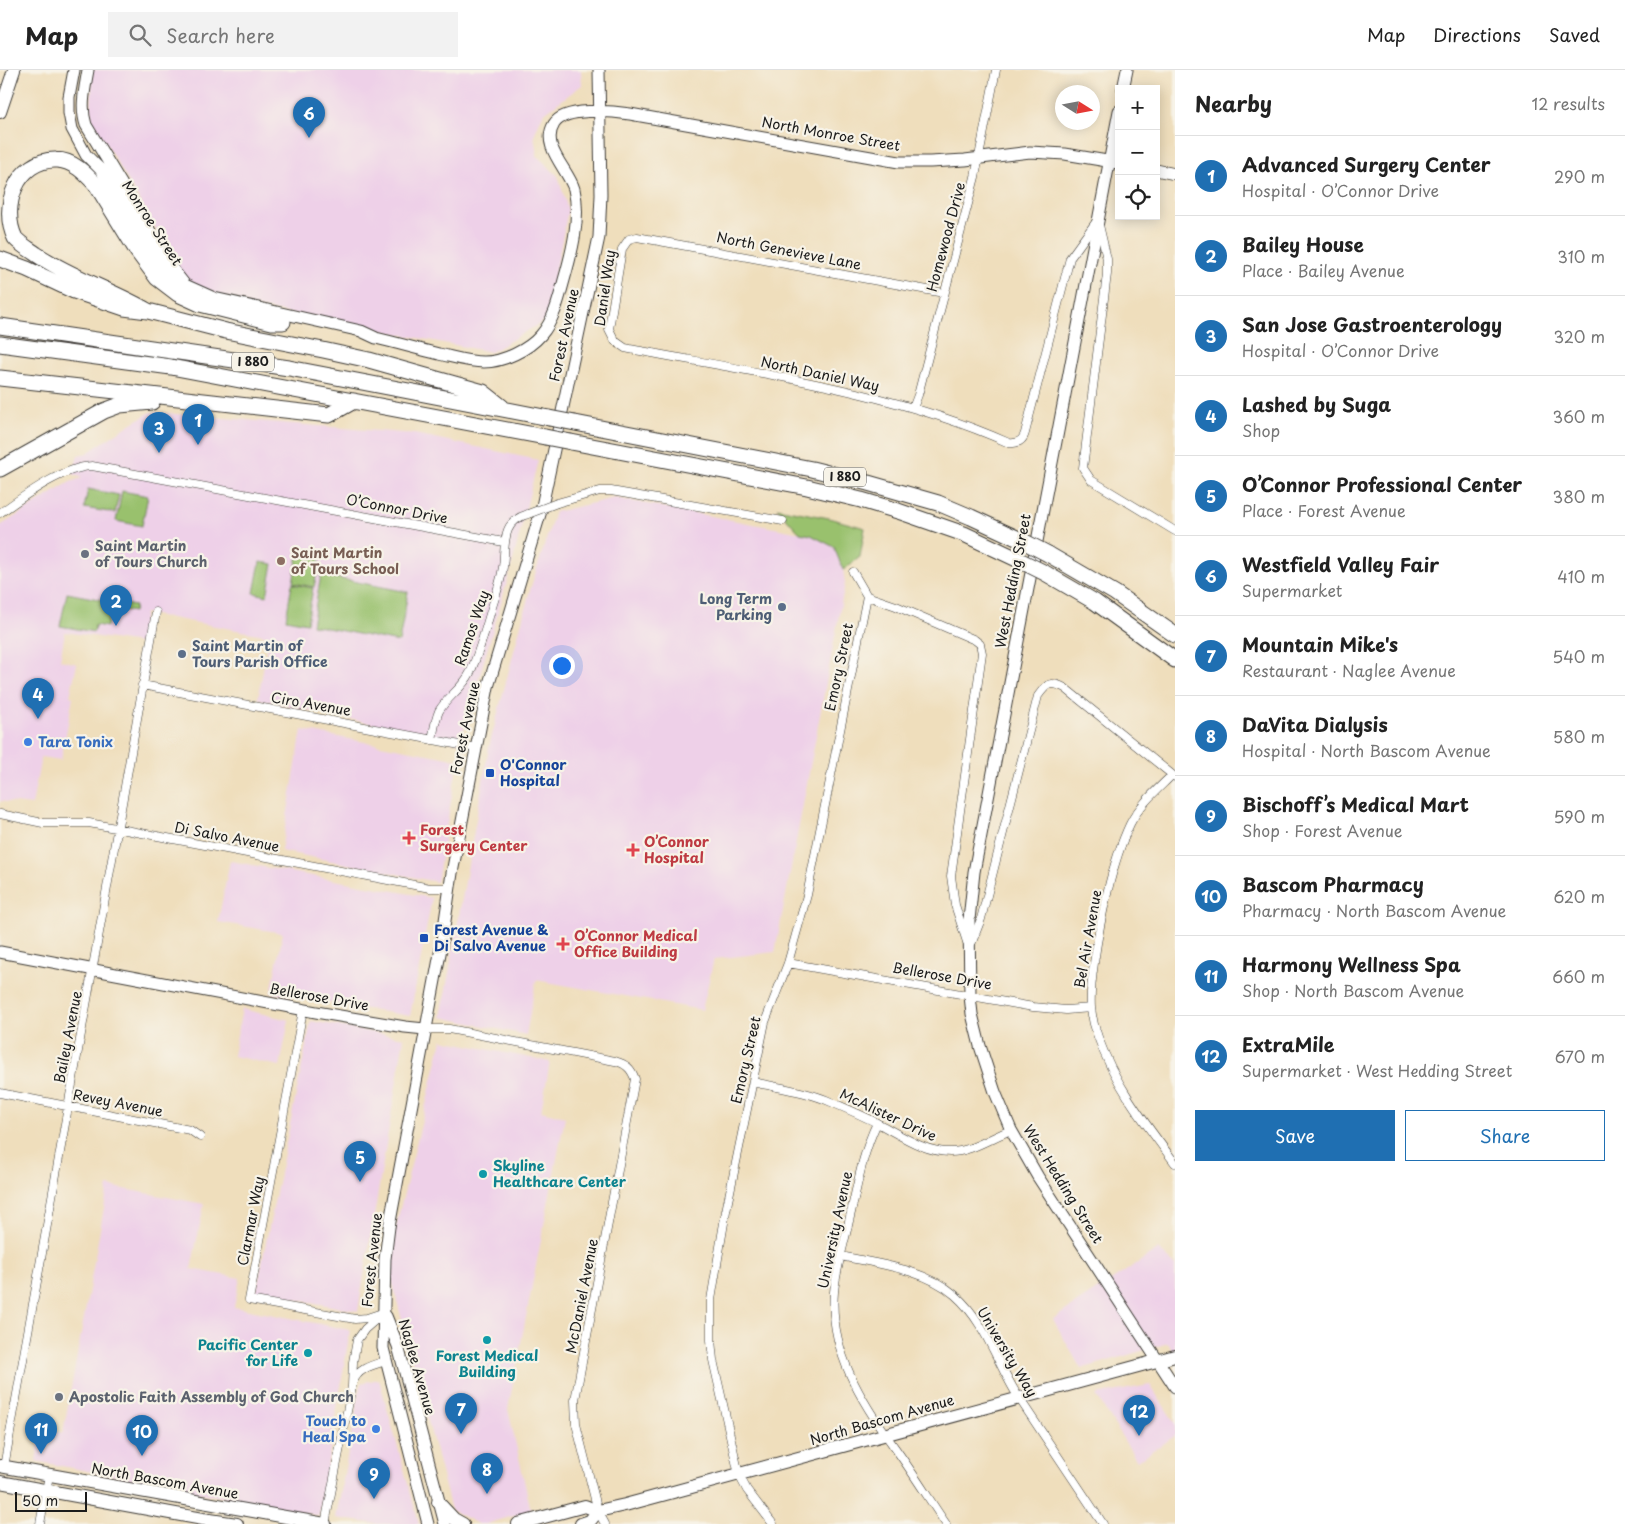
<!DOCTYPE html>
<html lang="en">
<head>
<meta charset="utf-8">
<style>
  :root { --surface:#fff; --page:#f2f2f2; --text:#222; --muted:#767676; --line:#e0e0e0; --accent:#1f6fb2 }
  body { margin:0; font-family:"Playpen Sans",sans-serif; background:var(--page); color:var(--text) }
  .controls { position:absolute; right:15px; top:15px; display:grid; overflow:hidden; border-radius:0px; box-shadow:0 2px 12px #0003 }
  .controls button { width:45px; height:45px; display:grid; place-items:center; padding:0; border:0; border-bottom:1px solid var(--line); background:var(--surface); color:var(--text); font:25px sans-serif }
  .compass { position:absolute; left:1055px; top:15px; width:45px; height:45px; border-radius:50%; background:var(--surface); box-shadow:0 2px 12px #0003; rotate:101deg }
  .scale { position:absolute; left:15px; bottom:12px; width:72px; box-sizing:border-box; padding-left:5px; border:2px solid #1c1c1c; border-top:0; font-size:14px; line-height:18px; white-space:nowrap; color:#1c1c1c; -webkit-text-stroke:4px #f7f3e8; paint-order:stroke }
  .you { position:absolute; left:561px; top:595px; width:18px; height:18px; margin:-12px; border:4px solid #fff; border-radius:50%; background:#1a73e8; box-shadow:0 0 0 8px #1a73e833 }
  .badge { display:grid; place-items:center; width:32px; height:32px; border-radius:50%; background:var(--accent); color:#fff; font-size:16px; font-weight:700 }
  .pin { position:absolute; translate:-50% -41px; filter:drop-shadow(0 1px 2px #0008) }
  .pin::after { content:''; position:absolute; top:26px; width:18px; height:15px; background:inherit; clip-path:polygon(0 0,100% 0,50% 100%) }
  .list { margin:0; padding:0; list-style:none }
  h2 { display:flex; justify-content:space-between; align-items:center; height:65px; margin:0; padding:0 20px; font-size:21px }
  h2 small { font-size:16px; font-weight:400; color:var(--muted) }
  .list li { display:grid; grid-template-columns:32px 1fr auto; gap:15px; align-items:center; box-sizing:border-box; height:80px; padding:0 20px; border-top:1px solid var(--line) }
  .list b { display:block; font-size:19px; white-space:nowrap }
  .list p { margin:0; font-size:16px; white-space:nowrap; color:var(--muted) }
  .list em { font-size:16px; font-style:normal; color:var(--muted) }
  .actions { display:flex; gap:10px; padding:15px 20px }
  .actions a { flex:1; padding:11px 0; border:1px solid var(--accent); border-radius:0px; text-align:center; font-size:18px; color:var(--accent) }
  .actions .main { background:var(--accent); color:#fff }
  .icon { flex:none; width:28px; height:28px; fill:none; stroke:currentColor; stroke-width:2; stroke-linecap:round; stroke-linejoin:round }
  .map { position:relative; flex:none; width:1175px; height:1454px; overflow:hidden }
  header { display:flex; align-items:center; gap:30px; box-sizing:border-box; height:70px; padding:0 25px; background:var(--surface); border-bottom:1px solid var(--line) }
  header strong { font-size:24px }
  nav { display:flex; gap:28px; margin-inline-start:auto; font-size:18px }
  .search { width:350px; height:45px; background:var(--page); display:flex; align-items:center; gap:12px; box-sizing:border-box; padding:0 18px; border-radius:0px; color:var(--muted); font-size:19px }
  main { display:flex }
  aside { flex:1; background:var(--surface) }
  .map>svg:first-child { display:block }
  .built { fill:#eed0e8 }
  .green { fill:#99c16d; stroke:#5a6e44 }
  .lines { fill:none; stroke-linecap:round; stroke-linejoin:round }
  .street-casing { stroke:#3c3934; stroke-width:9 }
  .secondary-casing { stroke:#3c3934; stroke-width:13 }
  .primary-casing { stroke:#3c3934; stroke-width:14 }
  .highway-casing { stroke:#3c3934; stroke-width:17 }
  .street { stroke:#fff; stroke-width:8 }
  .secondary { stroke:#fff; stroke-width:11 }
  .primary { stroke:#fff; stroke-width:12 }
  .highway { stroke:#fff; stroke-width:15 }
  .street-bridge-casing { stroke:#3c3934; stroke-width:9; stroke-linecap:butt }
  .highway-bridge-casing { stroke:#3c3934; stroke-width:17; stroke-linecap:butt }
  .street-bridge { stroke:#fff; stroke-width:8 }
  .highway-bridge { stroke:#fff; stroke-width:15 }
  .worship-dot { fill:#6b7280; stroke:#f7f3e8; stroke-width:2 }
  .education-dot { fill:#8d6e63; stroke:#f7f3e8; stroke-width:2 }
  .service-dot { fill:#5c6f8a; stroke:#f7f3e8; stroke-width:2 }
  .shop-dot { fill:#3f7fe0; stroke:#f7f3e8; stroke-width:2 }
  .transit-dot { fill:#1a4fb4; stroke:#f7f3e8; stroke-width:2 }
  .health-dot { fill:#e0444e; stroke:#f7f3e8; stroke-width:2 }
  .culture-dot { fill:#0f9aa8; stroke:#f7f3e8; stroke-width:2 }
  .labels { text-anchor:middle; stroke-width:4.5; stroke-linejoin:round; paint-order:stroke }
  .shield { fill:#f7f3e8; stroke:#5e5c59; stroke-width:1 }
  .shield-label { font-size:12px; font-weight:bold; fill:#1c1c1c }
  .street-label { font-size:14px; fill:#1c1c1c; stroke:#f7f3e8 }
  .worship-label { font-size:14px; font-weight:bold; fill:#5b616d; stroke:#f7f3e8; text-anchor:start }
  .education-label { font-size:14px; font-weight:bold; fill:#785e54; stroke:#f7f3e8; text-anchor:start }
  .service-label { font-size:14px; font-weight:bold; fill:#4e5e75; stroke:#f7f3e8; text-anchor:end }
  .shop-label { font-size:14px; font-weight:bold; fill:#366cbe; stroke:#f7f3e8; text-anchor:start }
  .transit-label { font-size:14px; font-weight:bold; fill:#164399; stroke:#f7f3e8; text-anchor:start }
  .health-label { font-size:14px; font-weight:bold; fill:#be3a42; stroke:#f7f3e8; text-anchor:start }
  .culture-label { font-size:14px; font-weight:bold; fill:#0d838f; stroke:#f7f3e8; text-anchor:start }
</style>
</head>
<body>
<header>
<strong>Map</strong>
<div class="search"><svg class="icon" aria-label="search" viewBox="0 0 24 24"><circle cx="10" cy="10" r="6"/><path d="M15 15l6 6"/></svg>Search here</div>
<nav><a>Map</a><a>Directions</a><a>Saved</a></nav>
</header>
<main>
<div class="map">
<svg width="1175" height="1454" viewBox="0 0 1175 1454">
  <rect width="100%" height="100%" fill="#f7f3e8"/>
  <filter id="ink" filterUnits="userSpaceOnUse"><feTurbulence type="fractalNoise" baseFrequency=".02" numOctaves="2"/><feDisplacementMap in="SourceGraphic" scale="10" xChannelSelector="R" yChannelSelector="G"/><feConvolveMatrix kernelMatrix="1 2 1 2 8 2 1 2 1" color-interpolation-filters="sRGB"/></filter>
  <filter id="wash" filterUnits="userSpaceOnUse"><feTurbulence type="fractalNoise" baseFrequency=".0096" numOctaves="4" result="noise"/><feDisplacementMap in="SourceGraphic" scale="20" xChannelSelector="R" yChannelSelector="G"/><feGaussianBlur stdDeviation="1.12" result="paint"/><feColorMatrix in="noise" values="0 0 0 0 0 0 0 0 0 0 0 0 0 0 0 0 0 1.4 0 .05"/><feComposite in="paint" operator="in"/></filter>
  <g filter="url(#wash)">
    <rect width="100%" height="100%" fill="#efdebc"/>
    <path class="built" d="M92 0H581L582 15 543 44 534 65 537 86 558 106 568 140 546 250 491 282 205 227 186 210 91 48Z
      M151 342 415 364 538 390 511 498 460 673 258 629 269 566 145 543 140 573 65 562 60 590 77 594 70 626 73 627 61 690 41 687 32 735 0 731V456L70 412 82 408 73 404 78 385 87 383 129 355Z
      M615 428 811 465 834 477 843 500 845 513 775 882 714 889 702 940 536 910 526 965 441 947 489 677 530 520 555 442Z
      M302 660 458 690 437 812 281 781Z
      M230 791 432 828 410 946 271 923 283 863 218 852Z
      M242 939 289 950 280 996 233 986Z
      M311 951 404 968 358 1241 256 1222Z
      M442 970 550 992 541 1041 565 1047 508 1339 531 1441 486 1454H478L451 1440 387 1192Z
      M108 1116 204 1134 191 1199 240 1208 234 1237 350 1260 319 1446 36 1391 41 1359 63 1363Z
      M1159 1179 1175 1196V1283L1168 1273 1081 1299 1053 1249Z
      M379 1309 419 1454H378L336 1448 361 1313Z
      M1150 1315 1175 1353V1366L1137 1391 1096 1325Z"/>
    <path class="green" d="M88 419 119 425 115 443 84 438Z
      M122 421 148 426 142 456 116 451Z
      M777 438 829 448 865 458 860 487 843 500 834 477 811 465 800 463Z
      M298 485 320 489 314 517 293 513Z
      M260 492 273 494 267 526 254 523Z
      M321 505 408 522 399 572 312 555Z
      M292 514 313 518 307 553 286 549Z
      M67 523 135 536 134 542 118 539 116 546 109 545 107 557 95 555 94 562 60 556Z"/>
  </g>
  <g filter="url(#ink)">
    <g class="lines">
      <defs>
        <path id="street" d="M1099 155 1107 189V204L1083 398 1091 410 1175 461
          M944 223 637 167 629 169 622 179 609 259 615 271 625 278C751 302 891 320 1009 373 1017 374 1023 371 1025 363L1070 188 1096 152
          M913 338 918 325 975 107 996 0
          M557 433 600 421H611L783 451
          M0 443C24 426 63 397 92 396L504 472
          M853 502 867 526
          M867 526 896 536 975 570 980 574 982 583 951 806 955 835 967 872
          M142 615 476 678
          M432 670C434 660 435 650 439 641 447 627 463 618 470 603 480 581 486 556 493 534 497 522 501 510 503 497 506 475 500 452 528 444
          M1172 705C1157 720 1140 734 1130 754 1112 792 1100 850 1094 893 1092 907 1090 923 1091 938 1092 947 1095 959 1098 967 1115 1015 1145 1053 1175 1093
          M0 744 43 753H89L430 818H450
          M972 872 981 849 1038 626C1047 613 1051 611 1065 618L1175 707
          M788 893 1033 937 1066 940 1091 938
          M303 940 249 1230 355 1249 367 1248 385 1242
          M425 959H449L615 991C626 994 631 998 635 1009L575 1330 576 1354 598 1441 605 1454
          M753 1012C779 1018 806 1021 831 1032 847 1039 864 1046 879 1054 902 1066 924 1082 950 1082 971 1082 992 1067 1011 1060
          M0 1023 190 1060 200 1067
          M877 1053C862 1084 857 1118 849 1151 844 1174 836 1199 834 1222 829 1280 862 1333 895 1378 913 1403 929 1429 946 1454
          M841 1186C878 1194 925 1199 955 1225 986 1252 997 1294 1019 1328 1047 1370 1075 1412 1103 1454
          M353 1312C358 1298 373 1295 386 1291
          M4 1397 156 542
          M40 1454 49 1405
          M325 1454 352 1316 353 1292 357 1270 365 1259 381 1245
          M773 1454 747 1420 739 1405 713 1290 711 1270V1230L726 1141 765 952 788 893 807 825 867 526"/>
        <path id="secondary" d="M74 0 69 27V43L72 59 86 85 100 99 162 199 176 215
          M88 0C85 18 80 37 86 55L174 201 185 215 214 228 361 261 376 268C397 273 418 279 439 284 453 287 468 292 484 292 503 292 528 280 541 265 554 250 559 229 564 210 572 182 581 148 574 119 568 99 540 76 554 54 564 37 611 41 630 44L899 92H930L965 90 1030 82 1065 84 1119 93
          M1123 19 1127 0
          M1119 41 974 802 969 850 970 926 972 944 980 976 995 1022 1011 1060 1038 1107 1175 1317
          M1156 100 1175 104
          M0 882 316 942 405 957 425 959
          M386 1246 398 1276 445 1454
          M428 1454 383 1278 385 1189 389 1157 441 878 452 803 488 617 541 441 599 167 601 125 599 0"/>
        <path id="primary" d="M0 42 14 0
          M0 1396 325 1454
          M0 1412 203 1449 237 1454
          M438 1432 454 1449 463 1454
          M518 1454 585 1436 598 1441 625 1435 1175 1286
          M581 1454 590 1451 598 1441"/>
        <path id="highway" d="M0 189 27 199 74 221 124 238 148 241 226 261 323 280 369 290 483 322 502 337
          M148 241C112 220 72 208 36 184 29 179 21 175 15 168 0 137 17 89 56 90 73 90 86 104 97 116L137 181 157 208 178 224 200 234 272 252H283
          M0 256 289 298 549 348
          M0 274 171 297 545 367
          M0 308 329 345 354 331
          M575 353 812 399 868 413 938 433 971 447 1023 471
          M571 372 807 417 861 430 898 441 964 464 1019 490
          M0 399 104 341 120 335 152 332
          M1048 484 1115 523 1175 565
          M1045 503 1095 532 1175 590"/>
      </defs>
      <use href="#street" class="street-casing"/>
      <use href="#secondary" class="secondary-casing"/>
      <use href="#primary" class="primary-casing"/>
      <use href="#highway" class="highway-casing"/>
      <use href="#street" class="street"/>
      <use href="#secondary" class="secondary"/>
      <use href="#primary" class="primary"/>
      <use href="#highway" class="highway"/>
      <defs>
        <path id="street-bridge" d="M528 444 557 433"/>
        <path id="highway-bridge" d="M549 348 575 353
          M545 367 571 372
          M1023 471 1048 484
          M1019 490 1045 503"/>
      </defs>
      <use href="#street-bridge" class="street-bridge-casing"/>
      <use href="#highway-bridge" class="highway-bridge-casing"/>
      <use href="#street-bridge" class="street-bridge"/>
      <use href="#highway-bridge" class="highway-bridge"/>
    </g>
  </g>
  <g class="worship-dot">
    <circle cx="85" cy="484" r="5"/>
    <circle cx="59" cy="1327" r="5"/>
  </g>
  <circle class="education-dot" cx="281" cy="491" r="5"/>
  <g class="service-dot">
    <circle cx="782" cy="537" r="5"/>
    <circle cx="182" cy="584" r="5"/>
  </g>
  <g class="shop-dot">
    <circle cx="28" cy="672" r="5"/>
    <circle cx="376" cy="1359" r="5"/>
  </g>
  <g class="transit-dot">
    <rect x="485" y="698" width="10" height="10" rx="2.5"/>
    <rect x="419" y="863" width="10" height="10" rx="2.5"/>
  </g>
  <g class="health-dot">
    <path d="M406.5 760.5h5v5h5v5h-5v5h-5v-5h-5v-5h5z"/>
    <path d="M630.5 772.5h5v5h5v5h-5v5h-5v-5h-5v-5h5z"/>
    <path d="M560.5 866.5h5v5h5v5h-5v5h-5v-5h-5v-5h5z"/>
  </g>
  <g class="culture-dot">
    <circle cx="483" cy="1104" r="5"/>
    <circle cx="487" cy="1270" r="5"/>
    <circle cx="308" cy="1283" r="5"/>
  </g>
  <g class="labels">
    <g class="shield">
      <rect x="232" y="282.5" width="42" height="19" rx="4"/>
      <rect x="824" y="397.5" width="42" height="19" rx="4"/>
    </g>
    <g class="shield-label">
      <text x="253" y="296">I 880</text>
      <text x="845" y="411">I 880</text>
    </g>
    <g class="street-label">
      <text transform="translate(831 64) rotate(10)" y="5">North Monroe Street</text>
      <text transform="translate(152 153) rotate(57)" y="5">Monroe Street</text>
      <text transform="translate(946 167) rotate(-75)" y="5">Homewood Drive</text>
      <text transform="translate(789 181) rotate(11)" y="5">North Genevieve Lane</text>
      <text transform="translate(605 218) rotate(-82)" y="5">Daniel Way</text>
      <text transform="translate(564 265) rotate(-78)" y="5">Forest Avenue</text>
      <text transform="translate(820 304) rotate(12)" y="5">North Daniel Way</text>
      <text transform="translate(397 439) rotate(11)" y="5">O’Connor Drive</text>
      <text transform="translate(1013 511) rotate(-79)" y="5">West Hedding Street</text>
      <text transform="translate(472 558) rotate(-71)" y="5">Ramos Way</text>
      <text transform="translate(839 597) rotate(-78)" y="5">Emory Street</text>
      <text transform="translate(311 634) rotate(10)" y="5">Ciro Avenue</text>
      <text transform="translate(465 658) rotate(-78)" y="5">Forest Avenue</text>
      <text transform="translate(227 767) rotate(11)" y="5">Di Salvo Avenue</text>
      <text transform="translate(1088 869) rotate(-80)" y="5">Bel Air Avenue</text>
      <text transform="translate(942 906) rotate(10)" y="5">Bellerose Drive</text>
      <text transform="translate(319 927) rotate(10)" y="5">Bellerose Drive</text>
      <text transform="translate(68 967) rotate(-79)" y="5">Bailey Avenue</text>
      <text transform="translate(746 990) rotate(-77)" y="5">Emory Street</text>
      <text transform="translate(118 1033) rotate(11)" y="5">Revey Avenue</text>
      <text transform="translate(888 1045) rotate(25)" y="5">McAlister Drive</text>
      <text transform="translate(1063 1114) rotate(58)" y="5">West Hedding Street</text>
      <text transform="translate(251 1151) rotate(-79)" y="5">Clarmar Way</text>
      <text transform="translate(835 1160) rotate(-78)" y="5">University Avenue</text>
      <text transform="translate(372 1190) rotate(-84)" y="5">Forest Avenue</text>
      <text transform="translate(582 1226) rotate(-79)" y="5">McDaniel Avenue</text>
      <text transform="translate(1007 1282) rotate(59)" y="5">University Way</text>
      <text transform="translate(417 1297) rotate(74)" y="5">Naglee Avenue</text>
      <text transform="translate(882 1350) rotate(-16)" y="5">North Bascom Avenue</text>
      <text transform="translate(165 1411) rotate(10)" y="5">North Bascom Avenue</text>
    </g>
    <g class="worship-label">
      <text x="95" y="481">Saint Martin<tspan x="95" dy="16">of Tours Church</tspan></text>
      <text x="69" y="1332">Apostolic Faith Assembly of God Church</text>
    </g>
    <g class="education-label">
      <text x="291" y="488">Saint Martin<tspan x="291" dy="16">of Tours School</tspan></text>
    </g>
    <g class="service-label">
      <text x="772" y="534">Long Term<tspan x="772" dy="16">Parking</tspan></text>
      <text x="192" y="581" text-anchor="start">Saint Martin of<tspan x="192" dy="16">Tours Parish Office</tspan></text>
    </g>
    <g class="shop-label">
      <text x="38" y="677">Tara Tonix</text>
      <text x="366" y="1356" text-anchor="end">Touch to<tspan x="366" dy="16">Heal Spa</tspan></text>
    </g>
    <g class="transit-label">
      <text x="500" y="700">O'Connor<tspan x="500" dy="16">Hospital</tspan></text>
      <text x="434" y="865">Forest Avenue &amp;<tspan x="434" dy="16">Di Salvo Avenue</tspan></text>
    </g>
    <g class="health-label">
      <text x="420" y="765">Forest<tspan x="420" dy="16">Surgery Center</tspan></text>
      <text x="644" y="777">O’Connor<tspan x="644" dy="16">Hospital</tspan></text>
      <text x="574" y="871">O’Connor Medical<tspan x="574" dy="16">Office Building</tspan></text>
    </g>
    <g class="culture-label">
      <text x="493" y="1101">Skyline<tspan x="493" dy="16">Healthcare Center</tspan></text>
      <text x="298" y="1280" text-anchor="end">Pacific Center<tspan x="298" dy="16">for Life</tspan></text>
      <text x="487" y="1291" text-anchor="middle">Forest Medical<tspan x="487" dy="16">Building</tspan></text>
    </g>
  </g>
</svg>
<div class="controls">
<button>+</button>
<button>−</button>
<button><svg class="icon" aria-label="locate" viewBox="0 0 24 24"><circle cx="12" cy="12" r="6"/><path d="M12 2v4M12 18v4M2 12h4M18 12h4"/></svg></button>
</div>
<svg class="compass" viewBox="-18 -18 36 36"><path d="M0-13l5 13h-10z" fill="#e53935"/><path d="M0 13l5-13h-10z" fill="#767676"/></svg>
<div class="scale">50 m</div>
<div class="you"></div>
<div class="pin badge" style="left:198px;top:375px">1</div>
<div class="pin badge" style="left:116px;top:556px">2</div>
<div class="pin badge" style="left:159px;top:383px">3</div>
<div class="pin badge" style="left:38px;top:649px">4</div>
<div class="pin badge" style="left:360px;top:1112px">5</div>
<div class="pin badge" style="left:309px;top:68px">6</div>
<div class="pin badge" style="left:461px;top:1364px">7</div>
<div class="pin badge" style="left:487px;top:1424px">8</div>
<div class="pin badge" style="left:374px;top:1429px">9</div>
<div class="pin badge" style="left:142px;top:1386px">10</div>
<div class="pin badge" style="left:41px;top:1384px">11</div>
<div class="pin badge" style="left:1139px;top:1366px">12</div>
</div>
<aside>
<h2>Nearby<small>12 results</small></h2>
<ul class="list">
<li><span class="badge">1</span><div><b>Advanced Surgery Center</b><p>Hospital · O’Connor Drive</p></div><em>290 m</em></li>
<li><span class="badge">2</span><div><b>Bailey House</b><p>Place · Bailey Avenue</p></div><em>310 m</em></li>
<li><span class="badge">3</span><div><b>San Jose Gastroenterology</b><p>Hospital · O’Connor Drive</p></div><em>320 m</em></li>
<li><span class="badge">4</span><div><b>Lashed by Suga</b><p>Shop</p></div><em>360 m</em></li>
<li><span class="badge">5</span><div><b>O’Connor Professional Center</b><p>Place · Forest Avenue</p></div><em>380 m</em></li>
<li><span class="badge">6</span><div><b>Westfield Valley Fair</b><p>Supermarket</p></div><em>410 m</em></li>
<li><span class="badge">7</span><div><b>Mountain Mike's</b><p>Restaurant · Naglee Avenue</p></div><em>540 m</em></li>
<li><span class="badge">8</span><div><b>DaVita Dialysis</b><p>Hospital · North Bascom Avenue</p></div><em>580 m</em></li>
<li><span class="badge">9</span><div><b>Bischoff’s Medical Mart</b><p>Shop · Forest Avenue</p></div><em>590 m</em></li>
<li><span class="badge">10</span><div><b>Bascom Pharmacy</b><p>Pharmacy · North Bascom Avenue</p></div><em>620 m</em></li>
<li><span class="badge">11</span><div><b>Harmony Wellness Spa</b><p>Shop · North Bascom Avenue</p></div><em>660 m</em></li>
<li><span class="badge">12</span><div><b>ExtraMile</b><p>Supermarket · West Hedding Street</p></div><em>670 m</em></li>
</ul>
<div class="actions"><a class="main">Save</a><a>Share</a></div>
</aside>
</main>
</body>
</html>
